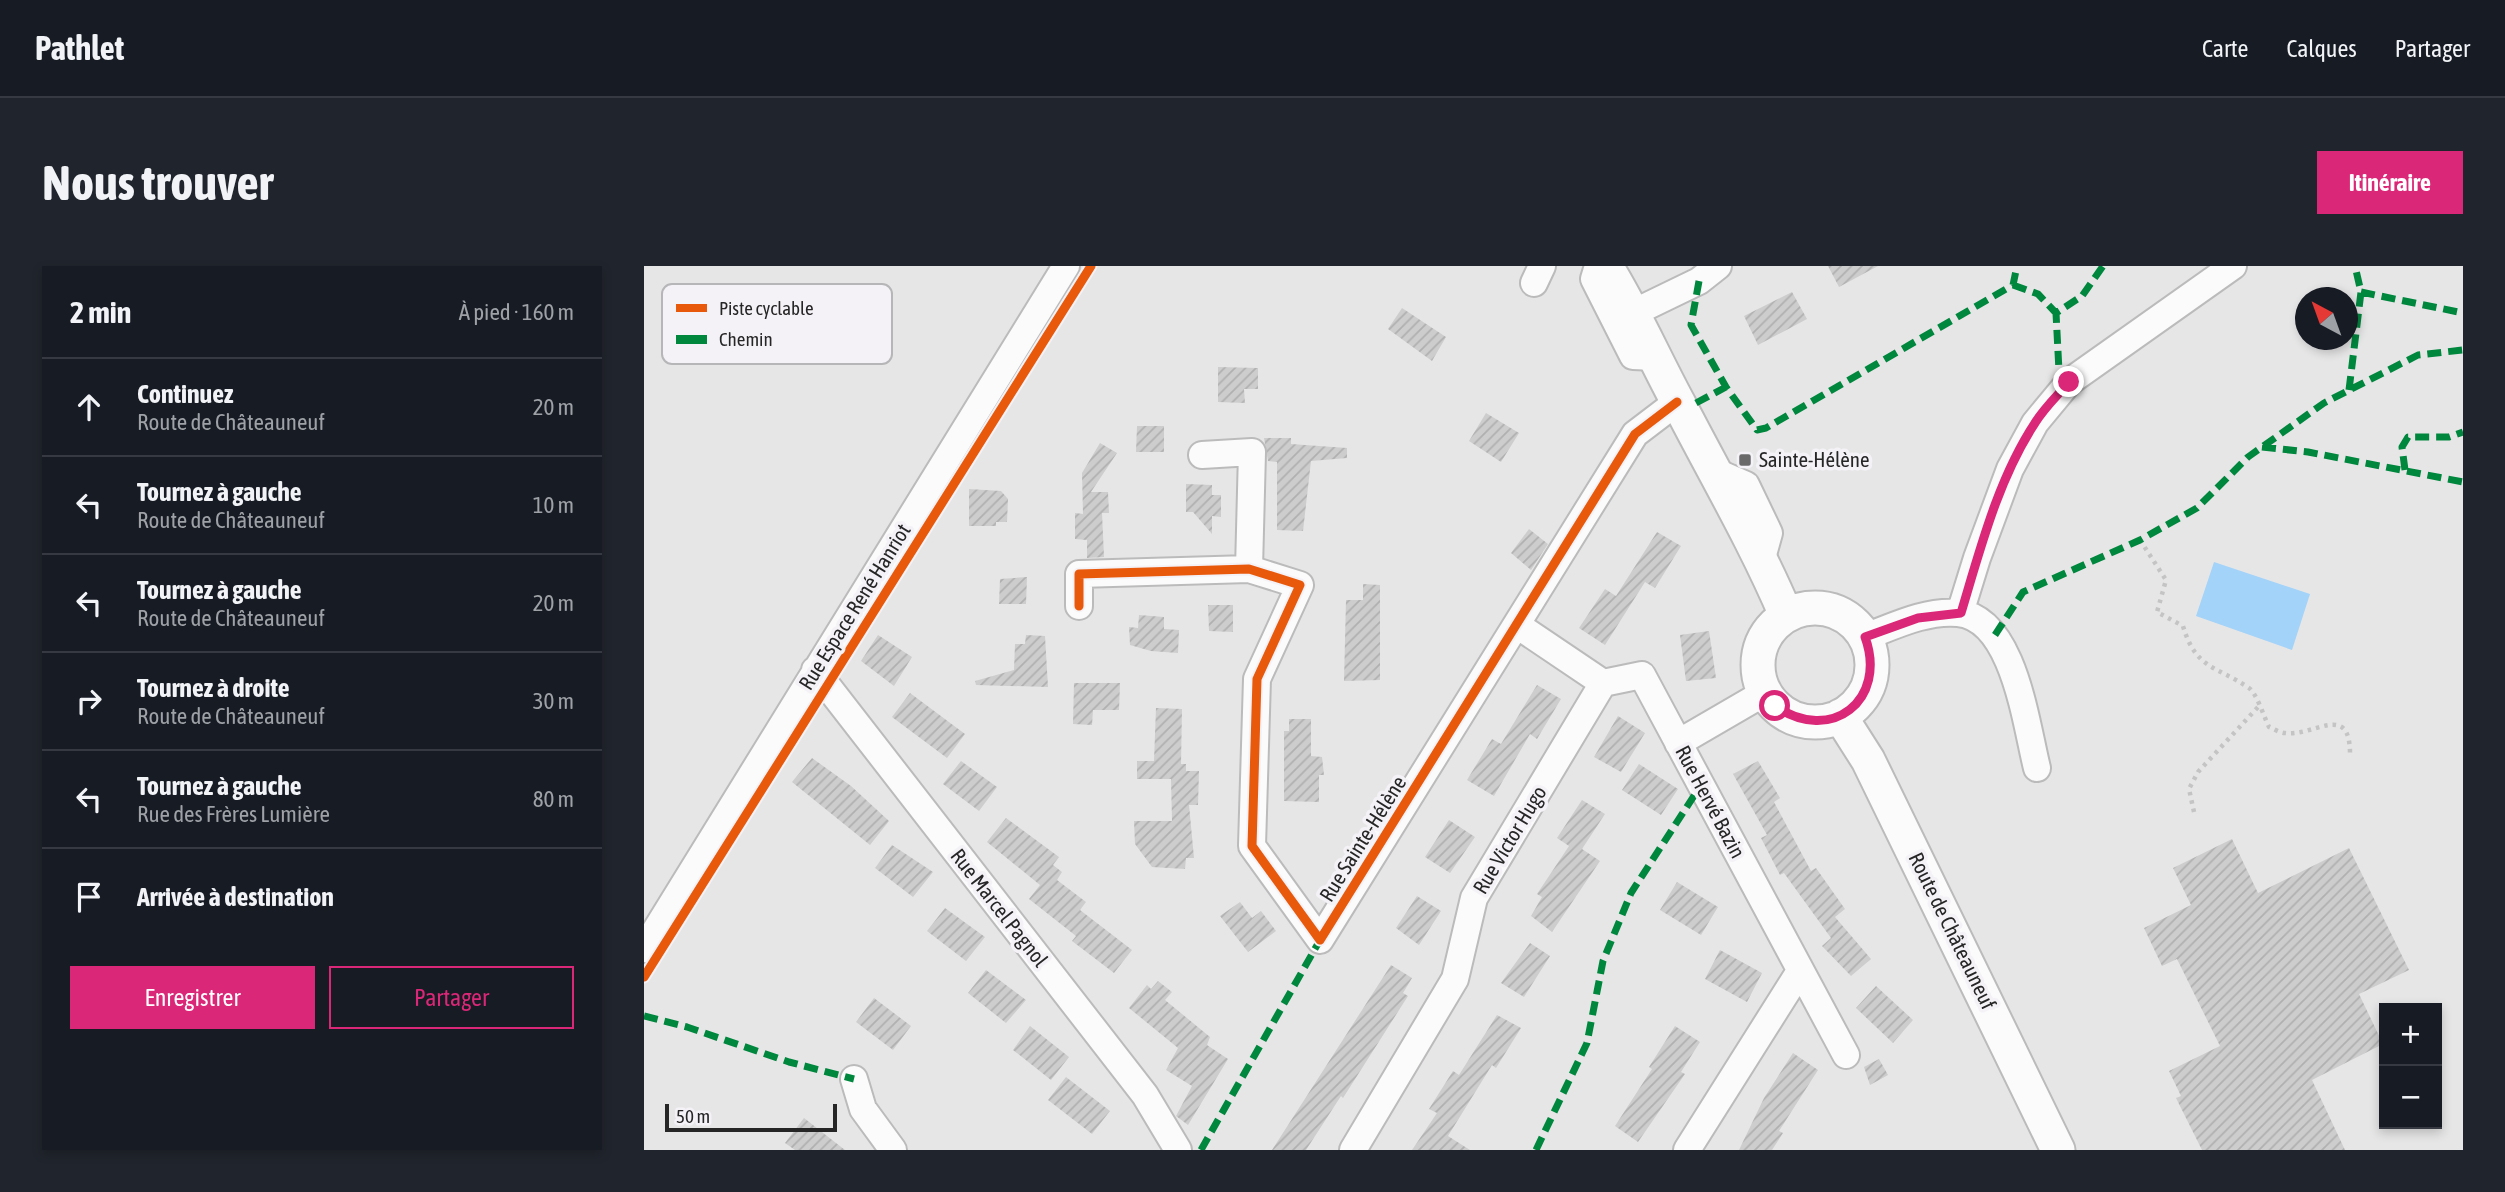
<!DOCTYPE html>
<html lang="fr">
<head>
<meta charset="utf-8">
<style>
  :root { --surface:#171b24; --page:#20242c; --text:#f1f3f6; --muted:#9ea1a6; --line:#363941; --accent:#db2777 }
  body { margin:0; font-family:"Asap Condensed",sans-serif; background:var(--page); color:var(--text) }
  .controls { position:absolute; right:21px; bottom:21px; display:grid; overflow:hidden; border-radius:0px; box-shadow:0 4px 10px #0003 }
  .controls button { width:63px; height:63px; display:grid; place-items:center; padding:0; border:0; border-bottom:2px solid var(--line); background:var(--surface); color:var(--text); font:35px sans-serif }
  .compass { position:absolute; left:1651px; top:21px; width:63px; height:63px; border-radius:50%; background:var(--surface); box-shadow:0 4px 10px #0003; rotate:319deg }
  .scale { position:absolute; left:21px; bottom:18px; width:172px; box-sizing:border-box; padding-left:7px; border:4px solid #272627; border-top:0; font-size:19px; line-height:24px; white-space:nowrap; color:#272627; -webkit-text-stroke:5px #f4f2f6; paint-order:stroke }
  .stop { position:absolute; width:21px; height:21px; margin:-16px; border:5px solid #db2777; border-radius:50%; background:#fff }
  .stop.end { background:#db2777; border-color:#fff; box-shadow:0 2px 7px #0008 }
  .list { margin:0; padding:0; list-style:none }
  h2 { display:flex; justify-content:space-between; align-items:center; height:91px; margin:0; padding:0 28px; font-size:30px }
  h2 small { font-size:23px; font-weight:400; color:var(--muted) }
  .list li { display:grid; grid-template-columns:46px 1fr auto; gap:21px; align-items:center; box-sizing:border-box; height:98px; padding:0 28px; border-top:2px solid var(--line) }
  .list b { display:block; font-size:26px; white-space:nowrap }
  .list p { margin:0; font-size:23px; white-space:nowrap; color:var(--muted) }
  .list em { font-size:23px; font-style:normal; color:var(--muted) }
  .actions { display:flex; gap:14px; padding:21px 28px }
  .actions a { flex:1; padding:16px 0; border:2px solid var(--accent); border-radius:0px; text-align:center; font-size:24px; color:var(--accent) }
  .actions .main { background:var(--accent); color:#fff }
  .icon { flex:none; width:38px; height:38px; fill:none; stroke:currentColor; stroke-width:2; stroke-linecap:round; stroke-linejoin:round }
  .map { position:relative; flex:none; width:1819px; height:884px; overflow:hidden; border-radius:0px }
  header { display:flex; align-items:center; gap:42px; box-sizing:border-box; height:98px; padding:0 35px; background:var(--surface); border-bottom:2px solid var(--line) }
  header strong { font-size:33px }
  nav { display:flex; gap:38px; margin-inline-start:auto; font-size:24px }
  .intro { display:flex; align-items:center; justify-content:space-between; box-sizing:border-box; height:168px; padding:0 42px }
  h1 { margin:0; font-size:49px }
  .button { padding:18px 32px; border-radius:0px; background:var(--accent); color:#fff; font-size:24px; font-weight:700 }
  main { display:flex; gap:42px; padding:0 42px }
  aside { flex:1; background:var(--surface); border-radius:0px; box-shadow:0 4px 10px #0003 }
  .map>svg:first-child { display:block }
  .water { fill:#a3d3f8 }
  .building { fill:url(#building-hatch) }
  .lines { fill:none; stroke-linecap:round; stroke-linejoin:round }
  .minor-casing { stroke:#bcbbbc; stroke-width:30 }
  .major-casing { stroke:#bcbbbc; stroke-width:37 }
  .path { stroke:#c4c4c4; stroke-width:4.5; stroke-dasharray:3.5 5; stroke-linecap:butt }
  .minor { stroke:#fbfbfb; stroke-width:26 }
  .major { stroke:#fbfbfb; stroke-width:33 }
  .quiet { stroke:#00873e; stroke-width:7; stroke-dasharray:14 7; stroke-linecap:butt }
  .cycleway-casing { stroke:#f4f2f6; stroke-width:13 }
  .cycleway { stroke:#e8590c; stroke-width:9 }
  .route { stroke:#db2777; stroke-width:9 }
  .poi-dot { fill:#6a696a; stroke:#f4f2f6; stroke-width:2.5 }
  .labels { text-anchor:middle; stroke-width:7; stroke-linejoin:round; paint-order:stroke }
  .poi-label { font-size:21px; fill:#272627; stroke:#f4f2f6; text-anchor:start }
  .street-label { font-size:21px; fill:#272627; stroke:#f4f2f6 }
  .key { fill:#f4f2f6; stroke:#b6b5b8; stroke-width:2 }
  .key-label { font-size:19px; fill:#272627 }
</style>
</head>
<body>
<header>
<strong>Pathlet</strong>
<nav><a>Carte</a><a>Calques</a><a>Partager</a></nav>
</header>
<div class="intro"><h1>Nous trouver</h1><a class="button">Itinéraire</a></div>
<main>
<aside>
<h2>2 min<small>À pied · 160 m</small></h2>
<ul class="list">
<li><svg class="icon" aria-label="ahead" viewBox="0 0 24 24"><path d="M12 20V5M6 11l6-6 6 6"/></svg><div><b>Continuez</b><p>Route de Châteauneuf</p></div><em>20 m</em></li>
<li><svg class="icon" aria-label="left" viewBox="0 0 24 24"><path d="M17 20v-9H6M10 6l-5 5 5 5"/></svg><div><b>Tournez à gauche</b><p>Route de Châteauneuf</p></div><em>10 m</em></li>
<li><svg class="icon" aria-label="left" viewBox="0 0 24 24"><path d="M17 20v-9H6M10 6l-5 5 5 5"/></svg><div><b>Tournez à gauche</b><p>Route de Châteauneuf</p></div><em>20 m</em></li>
<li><svg class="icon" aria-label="right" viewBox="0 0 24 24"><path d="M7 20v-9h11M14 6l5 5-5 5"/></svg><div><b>Tournez à droite</b><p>Route de Châteauneuf</p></div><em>30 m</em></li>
<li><svg class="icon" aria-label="left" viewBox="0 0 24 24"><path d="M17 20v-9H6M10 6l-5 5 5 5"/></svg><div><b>Tournez à gauche</b><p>Rue des Frères Lumière</p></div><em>80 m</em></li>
<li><svg class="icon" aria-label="arrive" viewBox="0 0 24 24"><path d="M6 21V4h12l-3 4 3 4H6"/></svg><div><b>Arrivée à destination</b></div></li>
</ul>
<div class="actions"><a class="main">Enregistrer</a><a>Partager</a></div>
</aside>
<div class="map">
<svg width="1819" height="884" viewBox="0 0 1819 884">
  <defs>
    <pattern id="building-hatch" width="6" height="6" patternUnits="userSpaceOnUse" patternTransform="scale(1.75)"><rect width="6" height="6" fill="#cecdce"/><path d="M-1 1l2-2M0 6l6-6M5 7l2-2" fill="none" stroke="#b1b0b1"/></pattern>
  </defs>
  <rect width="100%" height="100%" fill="#e7e6e7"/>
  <path class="water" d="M1570 296 1666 328 1648 384 1552 350Z"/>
  <path class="building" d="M1184 0H1234L1195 21Z
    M1148 26 1163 53 1114 79 1100 50Z
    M758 42 802 71 788 95 744 63Z
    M574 101 614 102V123H600L601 137 574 136Z
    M842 147 875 167 857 196 825 175Z
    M493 160H520V186H492Z
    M620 172H647V178L703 182V192L667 195 659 265 633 264V196L624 195Z
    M456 177 473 187 447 226H464L465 247H458L460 291 443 292V274L431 273V247L439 248 438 207Z
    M542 218 568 219V229H577V251L568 250V268L549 246H542Z
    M325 223 357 225 364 233 363 256H352V260H325Z
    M885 263 904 278 887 304 867 287Z
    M1013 266 1037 280 1011 322 1001 316 961 379 935 362 961 323 972 330Z
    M383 311 382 338H355L356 313Z
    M719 318 736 319V414L700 415 702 334H719Z
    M564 339H589V366L565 365Z
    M495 349 520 351V363L535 364 534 387 507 385 486 379 485 361 494 362Z
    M1065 365 1072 412 1042 415 1036 369Z
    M234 369 268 391 250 420 217 395Z
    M382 369 401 370 404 421 332 419 331 415 370 404 371 378H381Z
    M430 417H476L475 444H449L448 459 429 458Z
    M893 419 917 433 893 473 886 468 850 530 823 514 848 473 857 478Z
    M266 427 321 468 303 492 248 451Z
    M512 442 538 443 537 498H542V505H555L554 539H545L550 592H542L541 603 508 601 491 578 490 555H528L527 513H493V495H510Z
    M974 450 1001 467 977 506 950 491Z
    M645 453H667V490L678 491 680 509H675V536L640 535V465H645Z
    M168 492 207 520 245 555 226 579 148 516Z
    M317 495 353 521 335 545 299 518Z
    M1114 495 1136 532 1130 536 1167 605 1172 602 1201 643 1191 651 1227 693 1207 710 1178 680 1187 672 1140 607 1136 609 1117 572 1123 569 1089 508Z
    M995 498 1034 523 1017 549 978 524Z
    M938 534 961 548 938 583 956 595 908 666 887 650 898 631 893 628 925 580 913 572Z
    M362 552 415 591 409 599 418 606 413 614 442 636 436 644 488 684 470 707 428 675 432 670 385 633 396 619 343 576Z
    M805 554 831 571 806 607 781 591Z
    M1588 573 1614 627 1705 582 1765 704 1715 728 1739 778 1668 814 1701 884H1558L1532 832 1537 830 1525 805 1576 780 1533 693 1518 700 1500 662 1547 639 1529 602Z
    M248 579 289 606 269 631 231 602Z
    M1033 616 1074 641 1057 669 1016 644Z
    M773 630 797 645 775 679 752 662Z
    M596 636 608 652 617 645 632 665 604 686 576 650Z
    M301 642 341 671 322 695 283 665Z
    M886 677 906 690 880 731 857 717Z
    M1076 684 1118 707 1103 736 1061 713Z
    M747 699 768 712 759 727 764 730 699 832 697 830 662 884H628Z
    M342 704 382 734 362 757 324 727Z
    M514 715 528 726 521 734 566 771 563 779 584 793 544 859 532 850 548 820 522 804 534 782 485 742 503 719 507 723Z
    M1232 720 1269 754 1249 777 1212 742Z
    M230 732 267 760 249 784 212 756Z
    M853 749 877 762 852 802 848 799 804 870 826 884H768L793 847 785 843 809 805 815 809Z
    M386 760 425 791 407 814 369 784Z
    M1031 760 1056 776 1037 806 1041 808 994 876 971 860 1008 803 1005 801Z
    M1149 787 1174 804 1135 865 1139 867 1128 884H1095L1120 832Z
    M1235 793 1244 809 1226 819 1220 801Z
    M422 811 466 845 448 868 404 834Z
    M160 852 201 884H151L141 877Z"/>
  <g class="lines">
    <defs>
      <path id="minor" d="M954 0 950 13 989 90 1012 91
        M890 17 898 0
        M991 46 1055 15 1074 0
        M558 189 608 186 605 303
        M1072 206 1102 219 1125 267 1118 292
        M435 340V308L605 303 656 319 613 413 608 580 676 674 991 168 1033 136
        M1316 347 1333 292 1366 203 1391 157 1425 116 1589 0
        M873 359 959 417 998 409 1202 789
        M1221 371C1250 360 1282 344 1314 347 1370 352 1382 459 1393 502
        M171 404 501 829 534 884
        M1034 477 1120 427
        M0 683 422 0
        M210 813 219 843 249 884
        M709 884 811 713 830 632 959 417
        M1043 884 1156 705"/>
      <path id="major" d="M962 0C990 45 1010 92 1035 138 1071 208 1111 276 1142 349
        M1114 399a57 57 0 1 1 114 0a57 57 0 1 1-114 0Z
        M1196 450 1224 494 1414 884"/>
    </defs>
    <use href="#minor" class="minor-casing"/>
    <use href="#major" class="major-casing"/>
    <path class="path" d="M1496 274 1522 314 1513 346 1539 360C1552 404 1573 400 1605 422 1613 428 1620 451 1625 461 1630 463 1636 467 1641 467 1670 471 1706 435 1706 488
      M1550 546 1545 523 1554 506 1614 441"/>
    <use href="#minor" class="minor"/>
    <use href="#major" class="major"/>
    <path class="quiet" d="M1055 15 1047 59 1082 121 1113 164 1122 162 1369 19 1373 0
      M1369 19 1394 28 1412 47
      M1717 26 1819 47
      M1425 116 1415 105 1412 47 1438 30 1459 0
      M1705 124 1717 26 1711 0
      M1052 137 1082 121
      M1618 181 1664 186 1819 216
      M1761 204 1758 181 1764 171H1805L1819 166
      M1351 369 1379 326 1496 274 1553 242 1604 191 1680 137 1774 89 1819 84
      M0 750 43 761 145 796 210 813
      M557 884 676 674
      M892 884 943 777 959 695 987 627 1057 519"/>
    <defs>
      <path id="cycleway" d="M435 340V308L605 303 656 319 613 413 608 580 676 674 991 168 1033 136
        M0 711 447 0"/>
    </defs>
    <use href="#cycleway" class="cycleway-casing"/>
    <use href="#cycleway" class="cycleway"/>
  </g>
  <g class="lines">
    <path class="route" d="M1131 440C1187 479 1244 434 1221 371L1274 352 1317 347C1336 284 1354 213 1391 157 1400 142 1414 129 1425 116"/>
  </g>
  <rect class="poi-dot" x="1094" y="187" width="14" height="14" rx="3.5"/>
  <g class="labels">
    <g class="poi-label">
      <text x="1115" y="201">Sainte-Hélène</text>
    </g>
    <g class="street-label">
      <text transform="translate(211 341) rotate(-58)" y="7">Rue Espace René Hanriot</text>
      <text transform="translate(1066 536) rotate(62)" y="7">Rue Hervé Bazin</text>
      <text transform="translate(719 573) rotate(-58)" y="7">Rue Sainte-Hélène</text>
      <text transform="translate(866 574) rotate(-59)" y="7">Rue Victor Hugo</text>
      <text transform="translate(355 642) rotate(52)" y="7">Rue Marcel Pagnol</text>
      <text transform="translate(1308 665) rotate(64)" y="7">Route de Châteauneuf</text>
    </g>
  </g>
  <rect x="18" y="18" width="230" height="80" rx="10" class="key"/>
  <rect x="32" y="38" width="31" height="8" fill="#e8590c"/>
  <rect x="32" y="69" width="31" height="9" fill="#00873e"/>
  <g class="key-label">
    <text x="75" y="49">Piste cyclable</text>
    <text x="75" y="80">Chemin</text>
  </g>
</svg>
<div class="controls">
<button>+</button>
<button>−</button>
</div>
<svg class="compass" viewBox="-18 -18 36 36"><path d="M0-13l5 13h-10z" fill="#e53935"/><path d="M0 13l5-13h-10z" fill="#9ea1a6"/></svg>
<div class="scale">50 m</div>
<div class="stop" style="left:1131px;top:440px"></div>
<div class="stop end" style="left:1425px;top:116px"></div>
</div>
</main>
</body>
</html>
